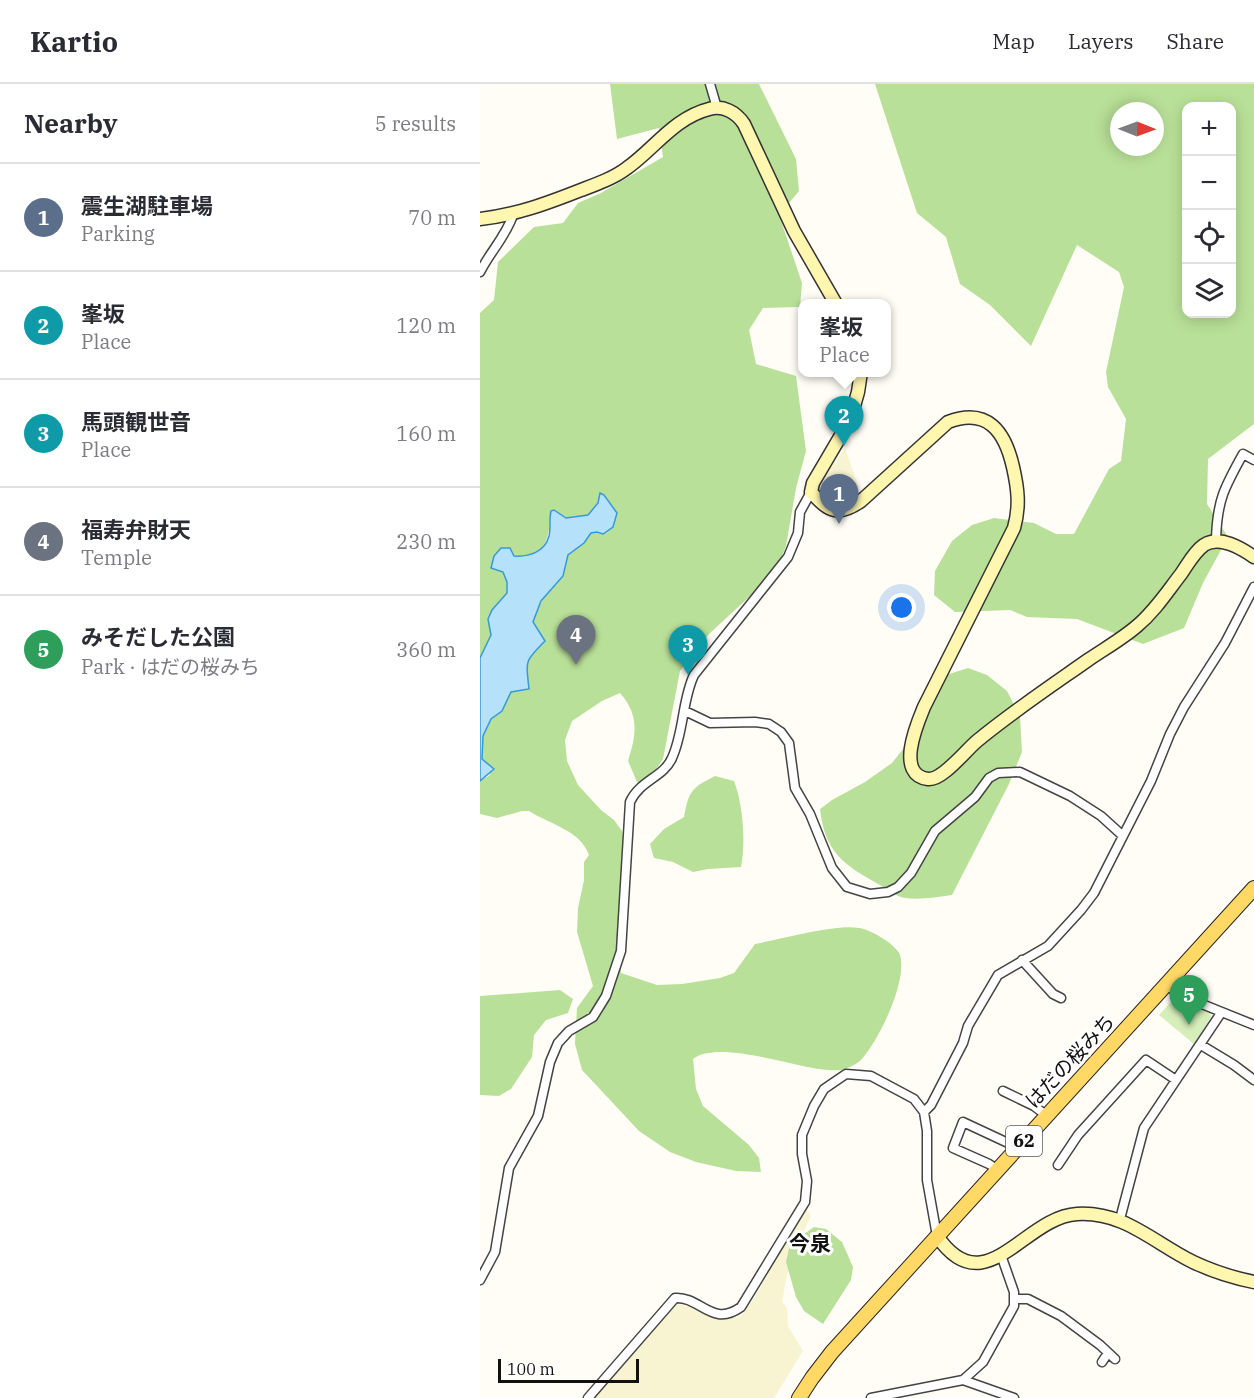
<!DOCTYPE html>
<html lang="en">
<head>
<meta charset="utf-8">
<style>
  :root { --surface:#fff; --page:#f2f2f3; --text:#2b2b33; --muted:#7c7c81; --line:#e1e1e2; --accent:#2563eb }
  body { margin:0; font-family:"IBM Plex Serif","Noto Sans JP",serif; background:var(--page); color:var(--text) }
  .controls { position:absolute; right:18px; top:18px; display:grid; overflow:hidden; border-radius:12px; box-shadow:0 3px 15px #0003 }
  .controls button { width:54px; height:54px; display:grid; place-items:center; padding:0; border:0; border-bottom:2px solid var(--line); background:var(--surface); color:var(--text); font:30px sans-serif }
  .compass { position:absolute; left:630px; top:18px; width:54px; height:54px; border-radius:50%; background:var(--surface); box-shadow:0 3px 15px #0003; rotate:91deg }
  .scale { position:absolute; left:18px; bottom:15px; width:141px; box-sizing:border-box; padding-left:6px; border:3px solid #111; border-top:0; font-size:16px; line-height:21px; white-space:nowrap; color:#111; -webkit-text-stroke:4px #fff; paint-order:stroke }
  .you { position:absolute; left:422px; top:524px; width:21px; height:21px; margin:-15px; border:4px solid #fff; border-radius:50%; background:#1a73e8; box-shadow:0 0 0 9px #1a73e833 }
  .badge { display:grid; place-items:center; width:39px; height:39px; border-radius:50%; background:var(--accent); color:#fff; font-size:20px; font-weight:700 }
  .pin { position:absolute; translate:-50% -50px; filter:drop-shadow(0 2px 3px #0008) }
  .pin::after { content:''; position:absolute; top:32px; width:21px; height:18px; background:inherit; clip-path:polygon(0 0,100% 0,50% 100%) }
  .popup { position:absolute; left:318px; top:215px; width:93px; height:78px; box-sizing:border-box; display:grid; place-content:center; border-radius:12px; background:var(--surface); filter:drop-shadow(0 2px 4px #0005); font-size:20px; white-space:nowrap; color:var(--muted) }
  .popup b { font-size:22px; color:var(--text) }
  .popup::after { content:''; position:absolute; left:50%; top:100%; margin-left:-12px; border:12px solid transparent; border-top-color:var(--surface) }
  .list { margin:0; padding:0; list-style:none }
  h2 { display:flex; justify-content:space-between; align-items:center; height:78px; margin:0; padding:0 24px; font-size:26px }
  h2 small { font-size:20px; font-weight:400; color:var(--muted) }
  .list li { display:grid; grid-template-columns:39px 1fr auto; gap:18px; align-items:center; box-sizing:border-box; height:108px; padding:0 24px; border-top:2px solid var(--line) }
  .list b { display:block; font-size:22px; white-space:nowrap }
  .list p { margin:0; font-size:20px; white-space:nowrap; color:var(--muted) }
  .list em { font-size:20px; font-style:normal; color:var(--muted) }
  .icon { flex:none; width:33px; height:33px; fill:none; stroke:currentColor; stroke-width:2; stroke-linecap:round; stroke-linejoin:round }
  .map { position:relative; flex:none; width:774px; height:1314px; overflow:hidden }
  header { display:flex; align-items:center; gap:36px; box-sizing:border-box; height:84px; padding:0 30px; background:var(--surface); border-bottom:2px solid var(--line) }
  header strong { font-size:28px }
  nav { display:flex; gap:33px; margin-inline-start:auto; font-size:21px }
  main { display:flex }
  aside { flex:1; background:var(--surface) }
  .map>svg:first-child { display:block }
  .farmland { fill:#f8f4d2 }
  .green { fill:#d5eeba }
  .forest { fill:#b9e098; fill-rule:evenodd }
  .water { fill:#b5e1fb; stroke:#3799d7; stroke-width:1.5 }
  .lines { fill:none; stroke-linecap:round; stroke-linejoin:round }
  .street-casing { stroke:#444; stroke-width:11 }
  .secondary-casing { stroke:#333; stroke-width:15 }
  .primary-casing { stroke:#222; stroke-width:16 }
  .street { stroke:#fff; stroke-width:8 }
  .secondary { stroke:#fff6b0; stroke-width:12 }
  .primary { stroke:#ffd865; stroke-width:14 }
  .labels { text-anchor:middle; stroke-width:6; stroke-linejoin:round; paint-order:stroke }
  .shield { fill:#fff; stroke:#585858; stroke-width:1.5 }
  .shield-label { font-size:18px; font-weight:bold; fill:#111 }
  .street-label { font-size:20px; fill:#111; stroke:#fff }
  .neighbourhood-label { font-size:21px; font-weight:bold; fill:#111; stroke:#fff }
</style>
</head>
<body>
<header>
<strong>Kartio</strong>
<nav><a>Map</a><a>Layers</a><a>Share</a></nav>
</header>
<main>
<aside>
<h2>Nearby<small>5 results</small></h2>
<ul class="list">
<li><span class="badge" style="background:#5c6f8a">1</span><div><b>震生湖駐車場</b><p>Parking</p></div><em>70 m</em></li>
<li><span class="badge" style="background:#0f9aa8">2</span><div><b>峯坂</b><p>Place</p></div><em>120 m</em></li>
<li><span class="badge" style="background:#0f9aa8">3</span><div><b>馬頭観世音</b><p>Place</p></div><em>160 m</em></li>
<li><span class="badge" style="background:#6b7280">4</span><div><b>福寿弁財天</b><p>Temple</p></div><em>230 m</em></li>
<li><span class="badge" style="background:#2e9e5b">5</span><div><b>みそだした公園</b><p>Park · はだの桜みち</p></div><em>360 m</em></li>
</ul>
</aside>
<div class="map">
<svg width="774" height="1314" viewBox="0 0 774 1314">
  <rect width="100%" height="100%" fill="#fffdf5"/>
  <path class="farmland" d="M365 364 379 404 371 413 361 418 346 413 343 410 341 403 347 389Z
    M326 1123 331 1132 316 1164 307 1191 302 1218 307 1224 308 1242 323 1267 294 1314H113L192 1223 198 1220 208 1222 235 1235H250L261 1232 275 1213Z"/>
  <path class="green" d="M696 916 730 929 731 933 714 960 679 931 692 917Z"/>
  <path class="forest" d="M130 0H279L316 75 319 107 299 131 322 199 320 223 283 224 269 246 276 280 316 292 326 367 316 404 306 462 295 489 229 550 200 587 183 675 175 687 158 700 148 677C156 651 160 632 140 609L122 617 92 637 85 656 87 677 98 701 121 726 134 736 142 747 149 801V826L138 845 141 889 177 901 202 900 240 894 254 889 275 860C302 855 355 840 379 844 390 845 417 861 420 871 428 897 399 956 381 976 377 980 370 983 365 985 360 987 353 986 347 986 315 984 239 955 213 975L216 1005 223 1022 269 1061 279 1074 281 1088 256 1087 216 1078 190 1068 159 1047 102 986 95 960 97 924 113 902 97 848 98 824 104 796V778L109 771C100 746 71 741 49 727H42L17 734 0 730V697L10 691 2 675 3 652 11 635 22 627 31 608 49 605C46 576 44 578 65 557L53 538C59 517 72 503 83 485 87 480 86 473 91 468 97 461 105 457 111 449L117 448 127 415 120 410 118 419 108 431 86 434 78 428 70 433C69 459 63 473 34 472L23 487 27 498V509L12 526 8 535 11 551 0 574V229L14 216 18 178 54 143 83 139 98 119 121 109 183 73 179 44 137 55Z
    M395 0H774V340L728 375 727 420 748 453 723 499 704 544 663 560 597 535 547 533 530 526 475 528 454 511 455 487 472 457 492 441 514 434 554 439 576 450H594L629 385 641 377 646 335 628 303 626 288 644 203 639 188 597 161 551 262 510 221 480 200 466 153 437 129ZM706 22H752V230H706ZM639 27H675V63H639Z
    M488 584 507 591 527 607 540 633 542 668 529 700 472 811C457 813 441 816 425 814 417 813 408 806 400 801 364 781 345 769 340 725L352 716 385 698 412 679 431 655 444 607 460 593Z
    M235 692 254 697C263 720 266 759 261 783L228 785 213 788 193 778 174 774 170 760 184 745 204 733C209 707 211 704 235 692Z
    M80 906 93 915 88 929 66 936 54 951 52 973 31 1005 19 1012 0 1011V912Z
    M334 1143 346 1145 362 1158 373 1183 371 1196 343 1240 324 1227 316 1213 306 1178 310 1160Z"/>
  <path class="water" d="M120 409 124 411 137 429 133 443 123 450 117 448 111 449 104 459 88 471 83 492 61 517 53 538 65 557C44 578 46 576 49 605L31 608 22 627 11 635 3 652 2 675 14 685 0 697V574L11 551 8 535 12 526 27 509V498L23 488 11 484 14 472 21 464H30L34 472C49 473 65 468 69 452 71 444 69 435 71 427L74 426 86 434 108 431 118 419Z"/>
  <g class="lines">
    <defs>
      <path id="street" d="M230 0 237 24
        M0 188C10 168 26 152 33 131
        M736 456C737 417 744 404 763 370L774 376
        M205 627 230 639 275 638 289 640 301 648 309 659 315 704 330 730 352 784 367 803 390 810 408 808 418 803 431 789 455 747 495 713 509 694 518 689 540 688 590 712 621 732 643 752
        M542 876 573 910 581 914
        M687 901 702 912 774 941
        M721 961 754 981 774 996
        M523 1007 554 1022 567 1032
        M444 1028 451 1021 483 959 488 942 518 891 568 862 601 826 614 809 671 697 690 650 704 623 745 559 774 503
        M578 1081 598 1051 666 976 696 996
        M518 1086 509 1080 473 1064 483 1038 528 1059 536 1065
        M640 1135 664 1044 741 929
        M0 1196 15 1168 29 1084 58 1032 70 978 78 959 89 947 113 933 126 912 141 867 150 718C159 697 184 693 192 674 204 648 202 616 214 591L308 473 318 449 320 428 331 408
        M535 1215H548L581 1232 620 1261 635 1275
        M622 1278 628 1269
        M483 1296 534 1314
        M108 1314 195 1214C220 1212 232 1244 261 1223L325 1118 327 1097 322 1070V1051L334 1022 344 1005 366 990 391 992 434 1015 444 1028 447 1047V1096L457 1152
        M391 1314 483 1296 503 1278 534 1222V1208L521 1171"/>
      <path id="secondary" d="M0 135C36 131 68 119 101 106 117 100 134 94 147 84 174 65 194 34 229 25 243 21 256 28 264 40L314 147 356 220
        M381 288 378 308 370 336 333 399 331 408C349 428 358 433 381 417L468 338C508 323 525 348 533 383 538 405 540 422 534 444L444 623C437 640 415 691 448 695 462 697 486 666 497 657 532 628 571 602 608 576 624 565 642 555 657 542 675 527 687 508 701 490 708 480 714 468 724 461 740 451 761 464 774 473
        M457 1152C505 1222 544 1133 597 1130 644 1127 674 1159 713 1178 732 1187 754 1194 774 1198"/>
      <path id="primary" d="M319 1314 332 1294 352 1268 774 804"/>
    </defs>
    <use href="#street" class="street-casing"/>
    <use href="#secondary" class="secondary-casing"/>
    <use href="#primary" class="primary-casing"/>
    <use href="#street" class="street"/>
    <use href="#secondary" class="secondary"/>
    <use href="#primary" class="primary"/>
  </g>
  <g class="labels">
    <rect class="shield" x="526" y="1042" width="36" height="30" rx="4.5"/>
    <g class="shield-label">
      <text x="544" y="1063">62</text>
    </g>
    <g class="street-label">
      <text transform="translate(590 977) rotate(-47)" y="7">はだの桜みち</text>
    </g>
    <g class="neighbourhood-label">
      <text x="330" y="1167">今泉</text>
    </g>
  </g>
</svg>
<div class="controls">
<button>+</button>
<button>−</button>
<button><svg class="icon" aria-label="locate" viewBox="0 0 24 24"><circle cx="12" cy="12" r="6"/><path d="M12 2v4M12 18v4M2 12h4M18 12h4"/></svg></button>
<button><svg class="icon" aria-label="layers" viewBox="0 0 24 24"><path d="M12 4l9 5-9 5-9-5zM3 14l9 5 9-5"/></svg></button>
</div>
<svg class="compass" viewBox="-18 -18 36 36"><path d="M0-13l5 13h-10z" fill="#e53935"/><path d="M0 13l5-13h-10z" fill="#7c7c81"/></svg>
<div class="scale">100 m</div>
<div class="you"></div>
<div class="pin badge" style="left:359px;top:440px;background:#5c6f8a">1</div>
<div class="pin badge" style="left:364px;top:362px;background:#0f9aa8">2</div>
<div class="popup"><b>峯坂</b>Place</div>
<div class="pin badge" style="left:208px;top:591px;background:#0f9aa8">3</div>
<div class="pin badge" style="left:96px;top:581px;background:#6b7280">4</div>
<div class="pin badge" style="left:709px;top:941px;background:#2e9e5b">5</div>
</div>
</main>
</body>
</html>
